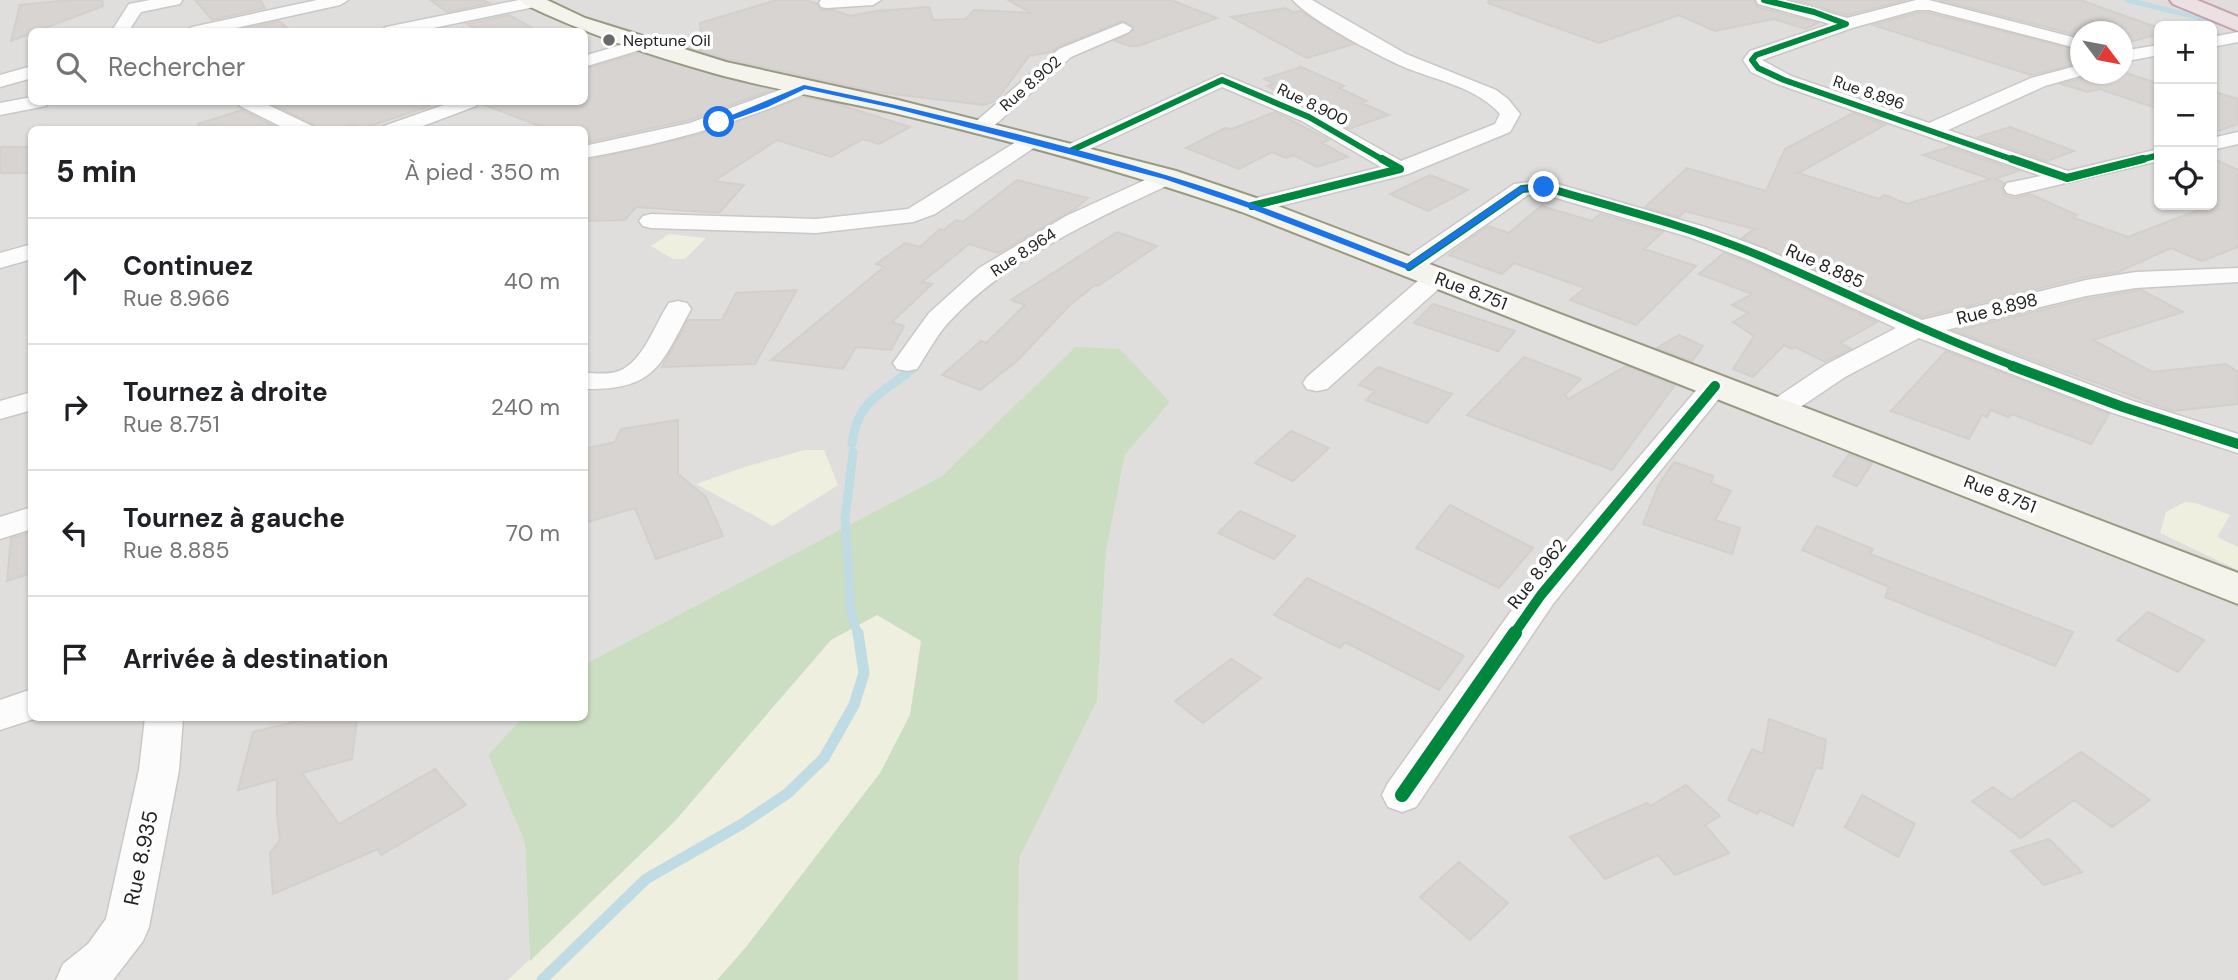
<!DOCTYPE html>
<html lang="fr">
<head>
<meta charset="utf-8">
<style>
  :root { --surface:#fff; --page:#f2f2f2; --text:#202124; --muted:#757577; --line:#e0e0e0 }
  body { margin:0; font-family:"DM Sans",sans-serif; background:var(--page); color:var(--text) }
  .controls { position:absolute; right:21px; top:21px; display:grid; overflow:hidden; border-radius:10px; box-shadow:0 2px 5px #0004 }
  .controls button { width:63px; height:63px; display:grid; place-items:center; padding:0; border:0; border-bottom:2px solid var(--line); background:var(--surface); color:var(--text); font:35px sans-serif }
  .compass { position:absolute; left:2070px; top:21px; width:63px; height:63px; border-radius:50%; background:var(--surface); box-shadow:0 2px 5px #0004; rotate:122deg }
  .stop { position:absolute; width:21px; height:21px; margin:-16px; border:5px solid #1a73e8; border-radius:50%; background:#fff }
  .stop.end { background:#1a73e8; border-color:#fff; box-shadow:0 2px 7px #0008 }
  .list { margin:0; padding:0; list-style:none }
  h2 { display:flex; justify-content:space-between; align-items:center; height:91px; margin:0; padding:0 28px; font-size:30px }
  h2 small { font-size:23px; font-weight:400; color:var(--muted) }
  .list li { display:grid; grid-template-columns:46px 1fr auto; gap:21px; align-items:center; box-sizing:border-box; height:126px; padding:0 28px; border-top:2px solid var(--line) }
  .list b { display:block; font-size:26px; white-space:nowrap }
  .list p { margin:0; font-size:23px; white-space:nowrap; color:var(--muted) }
  .list em { font-size:23px; font-style:normal; color:var(--muted) }
  .icon { flex:none; width:38px; height:38px; fill:none; stroke:currentColor; stroke-width:2; stroke-linecap:round; stroke-linejoin:round }
  .map { position:relative; flex:none; width:2238px; height:980px; overflow:hidden }
  .search { position:absolute; background:var(--surface); box-shadow:0 2px 5px #0004; left:28px; top:28px; width:560px; height:77px; display:flex; align-items:center; gap:18px; box-sizing:border-box; padding:0 24px; border-radius:10px; color:var(--muted); font-size:26px }
  .panel { position:absolute; background:var(--surface); box-shadow:0 2px 5px #0004; left:28px; top:126px; width:560px; height:595px; border-radius:10px }
  .map>svg:first-child { display:block }
  .residential { fill:#dfdedc; fill-rule:evenodd }
  .farmland { fill:#efefdf }
  .forest { fill:#cbdec1 }
  .lines { fill:none; stroke-linecap:round; stroke-linejoin:round }
  .stream-far2 { stroke:#bfdbe3; stroke-width:5 }
  .stream-far1 { stroke:#bfdbe3; stroke-width:9 }
  .stream { stroke:#bfdbe3; stroke-width:11 }
  .building { fill:#d7d4d2; stroke:#d3d0cc; stroke-width:2 }
  .street-casing { stroke:#c9c8c7; stroke-width:3 }
  .secondary-casing { stroke:#999a82; stroke-width:4 }
  .highway-casing { stroke:#c5a2ac; stroke-width:4 }
  .street { fill:#fdfcfc; fill-rule:evenodd }
  .secondary { fill:#f4f4ed; fill-rule:evenodd }
  .highway { fill:#ece0e2; fill-rule:evenodd }
  .cycleway-far3-casing { stroke:#fff; stroke-width:9 }
  .cycleway-far2-casing { stroke:#fff; stroke-width:11 }
  .cycleway-far1-casing { stroke:#fff; stroke-width:15 }
  .cycleway-casing { stroke:#fff; stroke-width:18 }
  .cycleway-far3 { stroke:#00873e; stroke-width:6 }
  .cycleway-far2 { stroke:#00873e; stroke-width:8 }
  .cycleway-far1 { stroke:#00873e; stroke-width:10 }
  .cycleway { stroke:#00873e; stroke-width:14 }
  .route { fill:#1a73e8 }
  .poi-dot { fill:#6a6968; stroke:#fff; stroke-width:2.5 }
  .labels { text-anchor:middle; stroke-width:7; stroke-linejoin:round; paint-order:stroke }
  .far-poi-label { font-size:16px; fill:#222; stroke:#fff; text-anchor:start }
  .far-street-label { font-size:16px; fill:#222; stroke:#fff }
  .street-label { font-size:18px; fill:#222; stroke:#fff }
  .near-street-label { font-size:21px; fill:#222; stroke:#fff }
</style>
</head>
<body>
<div class="map">
<svg width="2238" height="980" viewBox="0 0 2238 980">
  <rect width="100%" height="100%" fill="#f0eeeb"/>
  <path class="residential" d="M0 0H2238V980H1018L1019 859 1097 701 1106 552 1125 455 1170 402 1075 347 942 476 585 664 584 130H32V718H522L488 755 525 843 530 961 508 980H0ZM2159 26H2212V205H2159ZM32 32H584V102H32ZM2080 32H2122V74H2080Z"/>
  <path class="farmland" d="M669 234 706 238 685 259H673L651 246Z
    M805 450H824L838 485 773 526 696 484 748 466Z
    M2185 502 2195 503 2230 515 2217 537 2238 547V570L2160 533 2166 512Z
    M877 615 921 641 910 715 880 773 746 947 717 980H508L675 821 832 640Z"/>
  <path class="forest" d="M1075 347 1120 349 1170 402 1125 455 1106 552 1097 701 1019 859 1018 980H717L746 947 880 773 910 715 921 641 877 615 831 640 675 821 530 961 525 843 488 755 522 718H584L585 664 942 476Z"/>
  <g class="lines">
    <path class="stream-far2" d="M2127 0 2220 23"/>
    <path class="stream-far1" d="M852 444C857 399 882 395 913 368
      M853 452 845 519 851 613 858 635"/>
    <path class="stream" d="M542 980 646 879 742 824 788 793 824 758 854 705 864 673 858 633"/>
  </g>
  <path class="building" d="M71 0H102L103 6 11 41 20 5Z
    M195 0H260L265 8 212 20Z
    M430 0H482L489 3 447 12Z
    M777 0H806L817 4 821 10H834L850 16 876 11 929 7 933 20 966 19 974 10 1031 13 1008 0H1171L1217 18 1138 46H1130L1115 41 1134 30 1133 26 1122 21 1058 47 1051 52 1029 56 996 101 984 105 876 92 727 59 670 42 701 33 700 23Z
    M1489 0H1754L1757 7 1818 23 1805 29 1774 19 1715 31 1679 15 1599 43 1488 3Z
    M1794 0H1906L1847 15Z
    M1939 0H2080L2159 28V34L2123 44V32H2081V36Z
    M1286 8 1293 12 1300 11 1354 44 1307 58 1231 17Z
    M1917 13H1929L2081 51V55L2075 57 2081 59V63L2031 75 1873 25Z
    M509 15 539 32H481L467 24Z
    M279 21 292 32H232Z
    M639 53 772 90 689 120 584 143V130H550L482 104 483 102H584V69Z
    M1301 67 1344 86 1339 88 1367 101 1362 103 1389 115 1349 129 1267 86 1274 84 1264 79Z
    M2123 72 2159 84V109L2100 89 2088 92 2061 84 2088 77 2090 74Z
    M2212 91 2238 99V124L2212 133Z
    M804 97 834 103 910 127 879 144 863 139 831 157 777 140 714 181 744 185 719 213 636 207 625 220 584 221V161L701 134Z
    M268 102H429L430 106 361 129 352 125 338 130H317L313 124Z
    M242 110 281 130H199L198 124Z
    M1275 112 1329 140 1322 143 1348 157 1317 167 1294 155 1286 158 1272 152 1239 169 1186 148 1225 128 1232 129Z
    M1853 113 1885 125 1798 173 1879 199 1885 195 1907 204 1990 179 1923 155 1949 147 2018 171 1995 179 2004 183 2002 189 2006 196 2016 198 2030 194 2077 215 2074 218 2128 237 2212 205V158L2238 170V247L2202 261 2171 248 2118 272 2085 277 1922 317 1742 238 1754 229 1685 211 1679 217 1645 207 1687 168 1766 191 1785 149Z
    M2010 127 2074 151 2047 161 1978 137Z
    M0 147H32V173H0Z
    M1430 175 1468 190 1428 211 1390 194Z
    M1017 180 1088 198 1075 209 998 253 969 244 922 282 932 284 892 322 904 326 891 350 856 347 843 369 771 360 884 267 876 264 905 243 920 247 940 229 944 230 956 220 963 222Z
    M1541 206 1592 221 1600 214 1663 232 1644 249 1696 266 1636 325 1570 300 1585 288 1514 263 1502 274 1449 255 1488 226 1509 233Z
    M1117 232 1157 246 1098 286 1095 285 1070 305 1017 361 980 390 942 375 981 341 986 343 1025 305 1011 300Z
    M1724 253 1748 262 1877 322 1840 343 1851 349 1825 362 1795 347 1792 349 1784 345 1753 377 1733 369 1754 336 1733 322 1748 313 1732 305 1752 294 1699 274Z
    M797 290 755 364 662 367 688 320H722L736 293Z
    M2141 290 2183 312 2093 340 2152 372 2226 364 2238 372V404L2173 411 1955 331 2087 299Z
    M1433 304 1515 331 1498 351 1414 323Z
    M1679 335 1703 346 1692 361 1657 348Z
    M1946 351 2109 414 2091 444 2012 414 2009 417 1991 410 1987 417 1982 415 1969 439 1891 411Z
    M1524 357 1581 379 1565 395 1568 399 1626 366 1675 385 1612 470 1467 415Z
    M1378 367 1452 394 1427 423 1366 400 1375 391 1359 385Z
    M678 420V474L706 497 723 536 656 559 635 508 584 523V449L615 442 621 429Z
    M1291 431 1329 448 1293 481 1255 463Z
    M1849 454 1872 463 1857 486 1833 476Z
    M1674 462 1713 476 1711 483 1731 491 1715 520 1740 528 1732 554 1643 524 1658 486Z
    M1450 505 1533 548 1499 588 1416 548Z
    M1240 511 1295 536 1274 559 1218 533Z
    M1817 526 1873 549 1870 554 2073 632 2055 666 1885 597 1889 587 1802 550Z
    M32 532V573L7 581 11 538Z
    M1307 578 1372 609 1464 656 1439 690 1345 642 1340 648 1274 615Z
    M2148 612 2204 640 2178 672 2117 640Z
    M1231 659 1261 678 1203 723 1175 701Z
    M310 718H357L352 759 302 773 339 824 435 769 466 805 381 855 378 849 273 894 270 853 280 840 277 814V779L238 790 253 732Z
    M1769 719 1826 740 1822 769 1816 767 1793 826 1760 810 1757 814 1728 800 1752 749 1763 754Z
    M2081 752 2150 800 2112 827 2074 800 2021 838 1972 801 1993 787 2011 800Z
    M1686 785 1720 816 1705 825 1729 853 1675 875 1658 855 1605 879 1570 837 1647 803 1650 806Z
    M1862 795 1915 824 1898 857 1845 827Z
    M2049 839 2082 872 2044 885 2011 851Z
    M1459 862 1508 903 1470 940 1420 897Z"/>
  <g class="lines">
    <defs>
      <path id="street" d="M150 0H182L180 4 141 12 128 32H111L129 4Z
        M317 0H348L340 5 218 32H184L192 27Z
        M519 0 542 2 534 7 414 32H378L386 27Z
        M821 0H881L873 5 827 8 821 7 819 3Z
        M1293 0H1312L1406 54 1496 90 1508 99 1520 114 1510 132 1408 174 1252 213 1244 211 1241 206 1244 201 1381 167 1302 121 1222 87 1077 155H1063L1059 151 1063 147 1222 74 1316 113 1401 161 1495 124 1500 114C1477 88 1440 81 1409 69 1384 59 1308 19 1293 0Z
        M1756 0H1785L1847 18 1916 0H1929L2080 39V49L1929 10H1917L1852 28 1762 60 1791 76 1929 123 2031 78 2080 65V74H2087L2045 86 1948 130 2068 171 2159 149V161L2015 195 2007 193 2004 188 2007 183 2041 176 1777 84 1751 72 1743 60 1750 51 1830 24 1758 4Z
        M1123 23 1132 28 1129 32 1071 57 987 132H973L970 128 973 124 1059 49Z
        M2238 32V42L2212 47V37Z
        M644 38 650 39 653 43 650 47 584 67V56Z
        M2159 45V55L2122 62V51Z
        M32 66V78L0 87V75Z
        M804 81 814 87 811 91C738 124 663 144 584 158V146L690 123Z
        M32 97V102H49L46 106 0 115V103Z
        M237 102H262L312 126 315 130H288L240 106Z
        M452 102H479L476 106 412 130H381L384 126Z
        M2238 132V144L2212 150V138Z
        M1031 135 1038 137 1041 141 1038 145 935 214 913 222 816 233 651 228 643 226 639 221 643 216 651 214 816 219 908 209 1024 137Z
        M1167 170 1175 172 1178 177 1175 182C1093 220 1009 257 947 324 935 338 927 354 917 369L907 371 897 369 893 363 929 313 979 268 1066 216Z
        M1544 180 1705 227 1767 250 1922 320 2086 280 2136 272 2238 268V282L2136 288 2086 296 1946 330 2133 401 2238 434V453L2113 413 1919 338 1845 377 1787 416 1777 419 1767 416 1762 410 1767 404 1825 365 1896 328 1749 260 1689 237 1543 194 1528 195 1418 272 1409 274 1400 272 1397 267 1400 262 1514 184Z
        M32 244V259L0 268V253Z
        M1436 270 1445 273 1449 278 1445 283 1327 389 1317 391 1307 389 1303 383 1307 377 1427 273Z
        M678 301 687 303 691 309C660 366 656 390 584 389V373C595 373 609 375 619 371 643 362 655 324 669 303Z
        M1715 378 1725 380 1729 386 1553 604 1416 807 1402 812 1388 807 1382 795 1388 783 1529 586 1705 380Z
        M32 392V410L0 419V401Z
        M32 507V529L0 539V517Z
        M32 689V718H37L0 730V700Z
        M145 718H183L179 770 149 927 143 941 113 980H56L63 964 88 944 106 919 139 770Z"/>
      <path id="secondary" d="M521 0H547L585 18 726 62 894 99 1079 146 1176 171 1262 200 2238 573V604L1242 212C1127 172 1008 140 890 112 831 99 771 89 713 73 649 55 584 33 524 4Z"/>
      <path id="highway" d="M2170 0H2197L2238 17V31L2173 4Z"/>
    </defs>
    <use href="#street" class="street-casing"/>
    <use href="#secondary" class="secondary-casing"/>
    <use href="#highway" class="highway-casing"/>
    <use href="#street" class="street"/>
    <use href="#secondary" class="secondary"/>
    <use href="#highway" class="highway"/>
    <defs>
      <path id="cycleway-far3" d="M1764 0 1814 12 1846 24 1756 55 1752 60 1758 68 1784 80 2017 161
        M1070 151 1222 80 1309 117 1385 161
        M2136 161 2159 155"/>
      <path id="cycleway-far2" d="M2012 159 2067 178 2143 159
        M1252 206 1400 169 1382 159
        M1409 267 1522 189 1544 187C1616 208 1688 226 1758 255 1845 291 1928 334 2017 367"/>
      <path id="cycleway-far1" d="M2012 366 2123 407 2238 444
        M1513 635 1541 595 1715 386"/>
      <path id="cycleway" d="M1402 795 1515 633"/>
    </defs>
    <use href="#cycleway-far3" class="cycleway-far3-casing"/>
    <use href="#cycleway-far2" class="cycleway-far2-casing"/>
    <use href="#cycleway-far1" class="cycleway-far1-casing"/>
    <use href="#cycleway" class="cycleway-casing"/>
    <use href="#cycleway-far3" class="cycleway-far3"/>
    <use href="#cycleway-far2" class="cycleway-far2"/>
    <use href="#cycleway-far1" class="cycleway-far1"/>
    <use href="#cycleway" class="cycleway"/>
  </g>
  <path class="route" d="M804 85C927 111 1049 140 1169 176 1251 200 1329 233 1408 264L1519 187 1544 184 1548 187 1524 191 1409 270 1249 208 1164 179 893 108 805 89 768 107 721 124 715 122Z"/>
  <circle class="poi-dot" cx="609" cy="40" r="7"/>
  <g class="labels">
    <g class="far-poi-label">
      <text x="623" y="46">Neptune Oil</text>
    </g>
    <g class="far-street-label">
      <text transform="translate(1030 83) rotate(-41)" y="6">Rue 8.902</text>
      <text transform="translate(1869 92) rotate(19)" y="6">Rue 8.896</text>
      <text transform="translate(1313 104) rotate(26)" y="6">Rue 8.900</text>
      <text transform="translate(1023 252) rotate(-33)" y="6">Rue 8.964</text>
    </g>
    <g class="street-label">
      <text transform="translate(1825 266) rotate(24)" y="6">Rue 8.885</text>
      <text transform="translate(1471 291) rotate(21)" y="6">Rue 8.751</text>
      <text transform="translate(1997 309) rotate(-14)" y="6">Rue 8.898</text>
      <text transform="translate(2000 494) rotate(21)" y="6">Rue 8.751</text>
      <text transform="translate(1537 574) rotate(-52)" y="6">Rue 8.962</text>
    </g>
    <g class="near-street-label">
      <text transform="translate(141 858) rotate(-78)" y="7">Rue 8.935</text>
    </g>
  </g>
</svg>
<div class="controls">
<button>+</button>
<button>−</button>
<button><svg class="icon" aria-label="locate" viewBox="0 0 24 24"><circle cx="12" cy="12" r="6"/><path d="M12 2v4M12 18v4M2 12h4M18 12h4"/></svg></button>
</div>
<svg class="compass" viewBox="-18 -18 36 36"><path d="M0-13l5 13h-10z" fill="#e53935"/><path d="M0 13l5-13h-10z" fill="#757577"/></svg>
<div class="stop" style="left:719px;top:122px"></div>
<div class="stop end" style="left:1544px;top:187px"></div>
<div class="search"><svg class="icon" aria-label="search" viewBox="0 0 24 24"><circle cx="10" cy="10" r="6"/><path d="M15 15l6 6"/></svg>Rechercher</div>
<section class="panel">
<h2>5 min<small>À pied · 350 m</small></h2>
<ul class="list">
<li><svg class="icon" aria-label="ahead" viewBox="0 0 24 24"><path d="M12 20V5M6 11l6-6 6 6"/></svg><div><b>Continuez</b><p>Rue 8.966</p></div><em>40 m</em></li>
<li><svg class="icon" aria-label="right" viewBox="0 0 24 24"><path d="M7 20v-9h11M14 6l5 5-5 5"/></svg><div><b>Tournez à droite</b><p>Rue 8.751</p></div><em>240 m</em></li>
<li><svg class="icon" aria-label="left" viewBox="0 0 24 24"><path d="M17 20v-9H6M10 6l-5 5 5 5"/></svg><div><b>Tournez à gauche</b><p>Rue 8.885</p></div><em>70 m</em></li>
<li><svg class="icon" aria-label="arrive" viewBox="0 0 24 24"><path d="M6 21V4h12l-3 4 3 4H6"/></svg><div><b>Arrivée à destination</b></div></li>
</ul>
</section>
</div>
</body>
</html>
